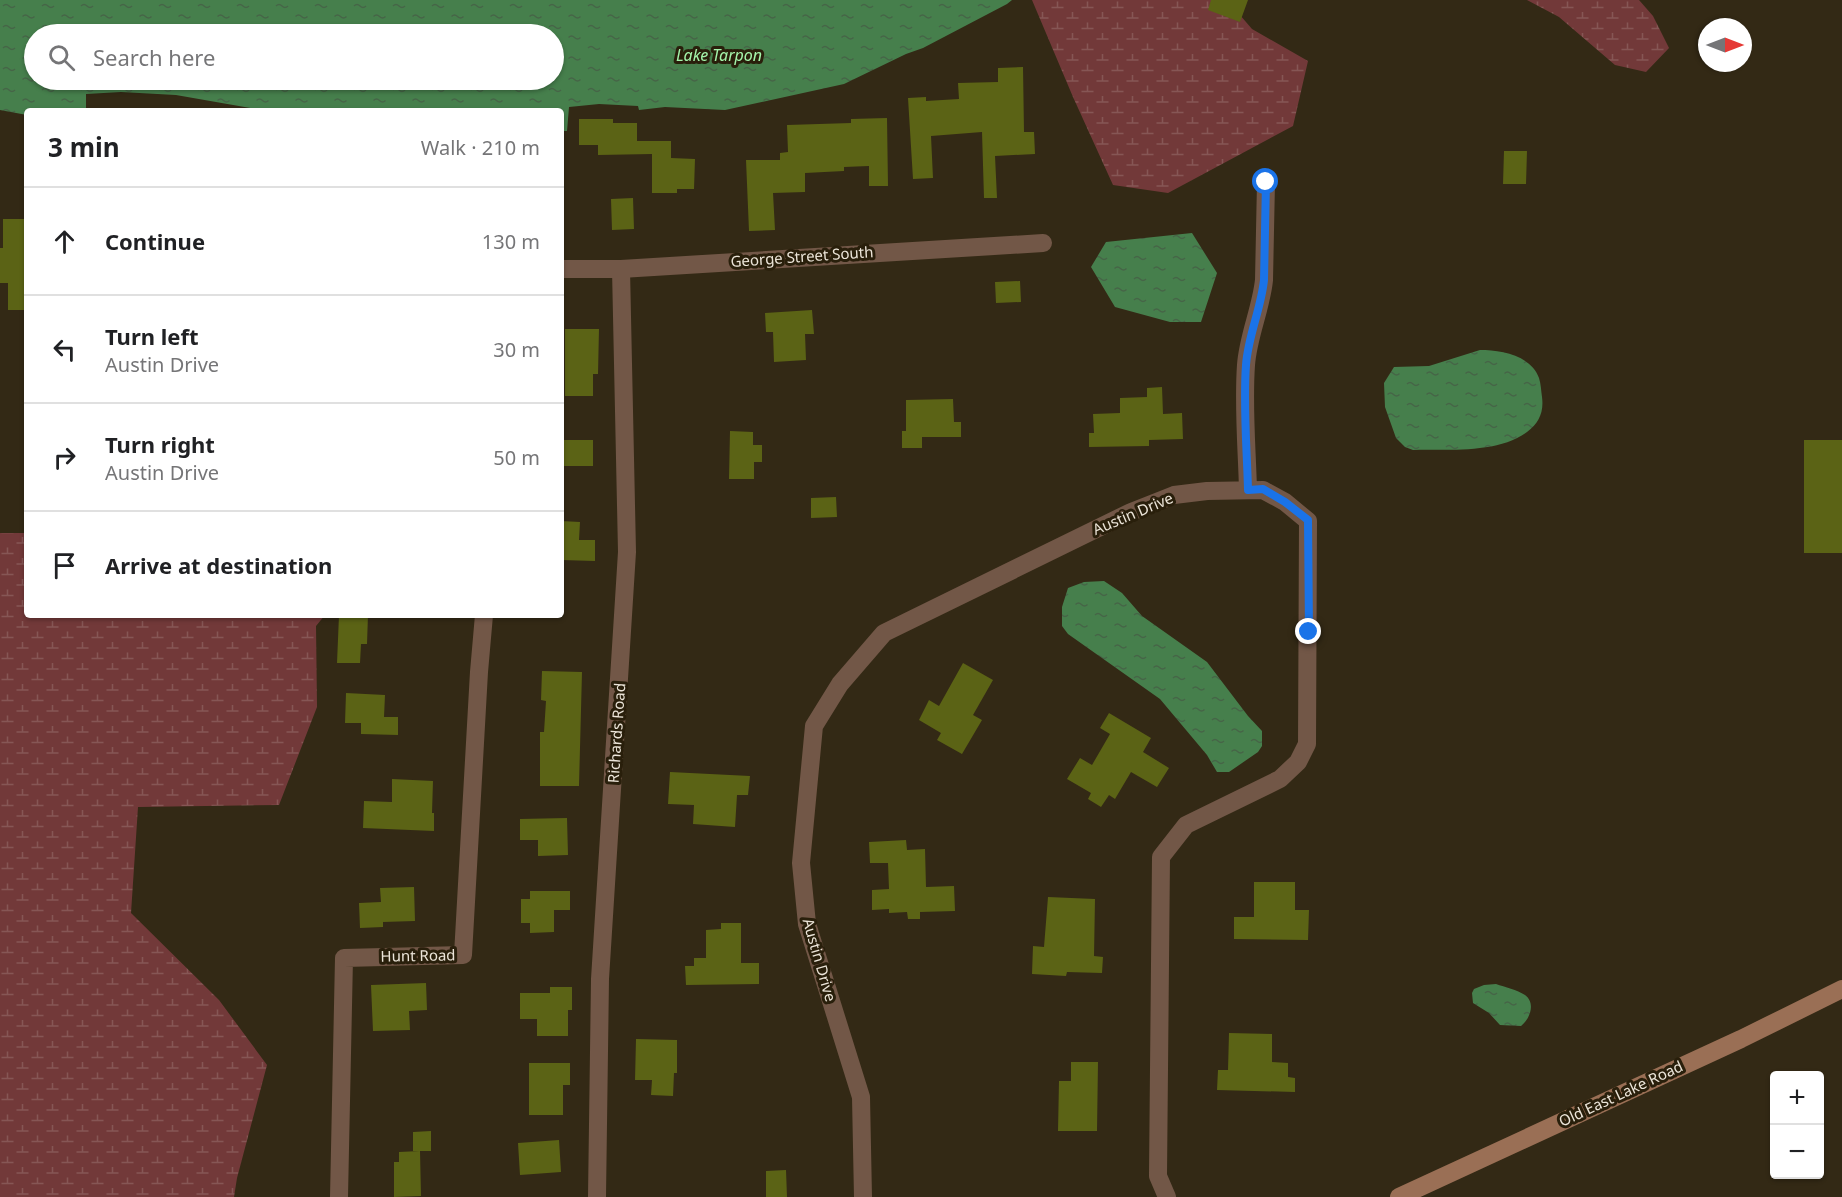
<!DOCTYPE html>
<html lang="en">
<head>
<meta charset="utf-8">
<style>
  :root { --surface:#fff; --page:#f2f2f2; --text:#202124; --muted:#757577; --line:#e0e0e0 }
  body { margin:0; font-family:"Noto Sans",sans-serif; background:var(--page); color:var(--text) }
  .controls { position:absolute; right:18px; bottom:18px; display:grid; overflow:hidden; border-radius:6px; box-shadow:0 2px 4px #0004 }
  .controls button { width:54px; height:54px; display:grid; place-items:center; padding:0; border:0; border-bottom:2px solid var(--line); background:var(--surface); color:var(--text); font:30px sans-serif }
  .compass { position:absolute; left:1698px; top:18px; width:54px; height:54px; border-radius:50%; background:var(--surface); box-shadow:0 2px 4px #0004; rotate:90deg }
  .stop { position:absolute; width:18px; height:18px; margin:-14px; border:4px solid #1a73e8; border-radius:50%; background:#fff }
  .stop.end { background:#1a73e8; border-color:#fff; box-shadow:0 2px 6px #0008 }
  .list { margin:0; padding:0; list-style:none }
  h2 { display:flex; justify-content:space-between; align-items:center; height:78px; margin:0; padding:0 24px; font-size:26px }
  h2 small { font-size:20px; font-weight:400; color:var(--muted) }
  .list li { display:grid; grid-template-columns:39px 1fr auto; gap:18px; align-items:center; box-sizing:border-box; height:108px; padding:0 24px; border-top:2px solid var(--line) }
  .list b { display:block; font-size:22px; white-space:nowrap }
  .list p { margin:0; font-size:20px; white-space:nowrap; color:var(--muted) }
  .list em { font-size:20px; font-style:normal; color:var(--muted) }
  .icon { flex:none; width:33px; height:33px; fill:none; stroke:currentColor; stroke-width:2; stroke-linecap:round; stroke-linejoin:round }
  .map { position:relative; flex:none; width:1842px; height:1197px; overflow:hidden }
  .search { position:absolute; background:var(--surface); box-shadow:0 2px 4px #0004; left:24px; top:24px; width:540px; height:66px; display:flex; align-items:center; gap:15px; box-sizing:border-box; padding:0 21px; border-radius:33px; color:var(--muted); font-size:22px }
  .panel { position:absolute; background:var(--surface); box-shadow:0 2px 4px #0004; left:24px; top:108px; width:540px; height:510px; border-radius:6px }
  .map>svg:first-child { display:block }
  .wetland { fill:url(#wetland-marsh) }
  .water { fill:url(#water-ripples); fill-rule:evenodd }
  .building { fill:#5b6315 }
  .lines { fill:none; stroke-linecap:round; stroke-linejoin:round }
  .street { stroke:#725747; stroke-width:18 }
  .secondary { stroke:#9a6f55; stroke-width:18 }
  .route { stroke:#1a73e8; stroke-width:8 }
  .labels { text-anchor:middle; stroke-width:6; stroke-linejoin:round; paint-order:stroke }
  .street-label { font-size:15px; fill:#ece5d9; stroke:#291f0b }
  .water-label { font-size:16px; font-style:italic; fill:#a4f5ab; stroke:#291f0b }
</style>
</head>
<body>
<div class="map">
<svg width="1842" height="1197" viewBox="0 0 1842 1197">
  <defs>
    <pattern id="wetland-marsh" width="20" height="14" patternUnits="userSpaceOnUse" patternTransform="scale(1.5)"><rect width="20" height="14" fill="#723939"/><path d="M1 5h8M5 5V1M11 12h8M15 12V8" fill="none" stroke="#865655"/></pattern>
    <pattern id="water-ripples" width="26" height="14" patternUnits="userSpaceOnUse" patternTransform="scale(1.5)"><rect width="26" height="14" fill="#467f4c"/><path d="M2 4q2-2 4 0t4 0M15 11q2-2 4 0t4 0" fill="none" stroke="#466547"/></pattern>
  </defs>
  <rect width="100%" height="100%" fill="#332915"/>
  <path class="wetland" d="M1032 0H1227L1252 29 1308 61 1293 126 1168 193 1113 185 1073 97Z
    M1527 0H1639L1653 16 1669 48 1646 72 1615 65 1559 17Z
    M27 531V615H325L316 626 317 707 279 805 138 807 131 913 219 1000 267 1065 237 1178 234 1197H0V533H24Z"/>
  <path class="water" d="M0 0H1012L1007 4 923 48 906 54 844 84 725 110 665 107 639 110 638 106 599 104 569 107 567 131H561V111H267L176 95 121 92 86 94V111H27V115L0 110ZM554 34V80H34V34Z
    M1192 233 1217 273 1201 322H1170L1115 307 1091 267 1106 242Z
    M1480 350C1500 350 1531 355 1539 378 1541 384 1541 391 1542 397 1544 412 1539 423 1527 432 1498 454 1447 449 1413 450L1405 447 1396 438 1385 407 1384 383 1394 367 1429 366Z
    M1104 581 1122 593 1142 616 1207 662 1248 716 1262 731V746L1258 752 1229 772H1217L1207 755 1160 699 1068 634 1062 626V607L1068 588 1084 582Z
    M1496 984C1505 987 1517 990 1525 995 1536 1003 1530 1019 1521 1026L1500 1025 1489 1013 1473 1003 1472 993 1474 989 1484 985Z"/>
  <path class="building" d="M1211 0H1248L1240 22 1208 10Z
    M1023 67 1024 132H1034L1035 154 995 156 997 198H984L982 132 931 136 933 178 913 179 908 98 926 97V101L959 99 958 83 998 82V68Z
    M887 118 888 186H869V166L844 167V171L805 173V192L773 193 775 230 749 231 746 160H780V153L788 152 787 125 851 123V119Z
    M579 119H613V123H637V141H671V158L695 159 694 189H677V193H652V154L598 155V145H579Z
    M1504 151H1527L1526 184H1503Z
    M633 198 634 229 612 230 611 199Z
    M3 219H27V310H8V283H0V248H3Z
    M1020 281 1021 302 996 303 995 282Z
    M812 310 814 334H805L806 360 774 362 773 332H766L765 313Z
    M565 329H599L598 374H593V396H565Z
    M1162 387 1163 414 1182 413 1183 439 1149 440V446L1089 447V433H1094L1093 414 1120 413V398L1147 397V388Z
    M953 399 954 422H961V437H922V448H902V431H906V400Z
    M730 431 753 432V445H762V462H754V479H729Z
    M561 440H593V466H561Z
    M1804 440H1842V553H1804Z
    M836 497 837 517 811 518V498Z
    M561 521 580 522 579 540H595V561L561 560Z
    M339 615H368L367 644H361L360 663H337Z
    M963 663 993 680 973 715 982 720 962 754 937 740 941 733 919 720 929 700 939 706Z
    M542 671 582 672 579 786H540V732H544L546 701 541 700Z
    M346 693 385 695 384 717H398V735L361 734V723H345Z
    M1109 713 1151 738 1143 752 1169 768 1157 787 1131 772 1115 799 1109 795 1101 807 1088 799 1091 793 1067 779 1080 758 1092 765 1110 734 1100 728Z
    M670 772 750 776 748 795H737L735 827 693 824 694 805 668 804Z
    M392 779 433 781 432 813H434V831L363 828 364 801 392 802Z
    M567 818 568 855 538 856V840H520V819Z
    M906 840 907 850 925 849 926 887 954 886 955 911 920 912V919H908L907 912 889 913V909L872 910V890L889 889 888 863H870L869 842Z
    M1254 882H1295V910H1309L1308 940 1234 939V917H1254Z
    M414 887 415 921 383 922V927L360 928 359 903 381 902 380 888Z
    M530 891H570V910H554V932L530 933V923H521V899H530Z
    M1048 897 1095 899 1094 956 1103 957 1102 973 1067 972 1066 976 1032 974 1033 946 1044 947Z
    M721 923H741V963H759V984L686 985 685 966H694V958H706V930L721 929Z
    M426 983 427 1010 409 1011 410 1030 373 1031 371 985Z
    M550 987H572V1010H568V1036H537V1019H520V993H550Z
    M1229 1033 1272 1034V1062L1288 1063V1077L1295 1078V1092L1217 1090 1218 1070H1228Z
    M636 1039 677 1040V1073H674L673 1096 651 1095 652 1080H635Z
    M1071 1062H1098L1097 1131H1058L1059 1081H1071Z
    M529 1063H570V1085H563V1115H529Z
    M431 1131V1151H413V1132Z
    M559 1140 561 1172 520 1175 518 1143Z
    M420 1151 421 1196 394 1197V1162H399V1152Z
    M786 1170 787 1197H766V1171Z"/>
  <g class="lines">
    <path class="street" d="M561 269H621L1043 243
      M1248 490C1247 449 1243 407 1246 365 1248 336 1261 309 1264 280L1266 182
      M339 1197 344 958 463 955 479 672 484 615
      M597 1197 600 979 627 552 621 269
      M863 1197 861 1097 807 924 801 863 814 726 840 684 884 633 1131 512 1174 495 1207 491 1263 490 1285 502 1308 521 1307 744 1298 762 1280 779 1186 825 1161 857 1158 1176 1167 1197"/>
    <path class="secondary" d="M1399 1197 1741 1039 1842 989"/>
  </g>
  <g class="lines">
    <path class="route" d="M1266 182 1264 280C1261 309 1248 336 1246 365 1243 406 1247 449 1248 490L1263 489 1285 502 1308 520 1309 632"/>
  </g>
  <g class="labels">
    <g class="street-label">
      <text transform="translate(802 257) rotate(-4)" y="5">George Street South</text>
      <text transform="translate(1133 514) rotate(-23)" y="5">Austin Drive</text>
      <text transform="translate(617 733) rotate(-86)" y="5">Richards Road</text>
      <text transform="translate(418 956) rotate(-1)" y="5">Hunt Road</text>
      <text transform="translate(819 960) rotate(74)" y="5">Austin Drive</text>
      <text transform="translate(1621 1094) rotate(-25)" y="5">Old East Lake Road</text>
    </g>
    <g class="water-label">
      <text x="719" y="61">Lake Tarpon</text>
    </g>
  </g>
</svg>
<div class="controls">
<button>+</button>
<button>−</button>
</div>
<svg class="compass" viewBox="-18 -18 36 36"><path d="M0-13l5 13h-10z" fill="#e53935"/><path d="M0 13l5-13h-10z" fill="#757577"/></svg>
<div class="stop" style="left:1266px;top:182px"></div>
<div class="stop end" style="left:1309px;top:632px"></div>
<div class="search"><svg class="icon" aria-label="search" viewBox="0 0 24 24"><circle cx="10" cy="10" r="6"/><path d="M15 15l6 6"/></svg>Search here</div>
<section class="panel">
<h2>3 min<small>Walk · 210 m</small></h2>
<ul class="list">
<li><svg class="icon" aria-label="ahead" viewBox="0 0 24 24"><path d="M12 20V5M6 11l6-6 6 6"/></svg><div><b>Continue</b></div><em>130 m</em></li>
<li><svg class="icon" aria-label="left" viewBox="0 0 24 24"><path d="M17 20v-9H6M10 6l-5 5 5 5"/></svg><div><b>Turn left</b><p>Austin Drive</p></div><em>30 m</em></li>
<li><svg class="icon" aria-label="right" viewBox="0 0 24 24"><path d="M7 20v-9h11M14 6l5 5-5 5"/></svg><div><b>Turn right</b><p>Austin Drive</p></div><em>50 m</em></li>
<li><svg class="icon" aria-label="arrive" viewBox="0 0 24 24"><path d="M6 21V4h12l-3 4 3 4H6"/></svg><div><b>Arrive at destination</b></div></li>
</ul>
</section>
</div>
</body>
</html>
